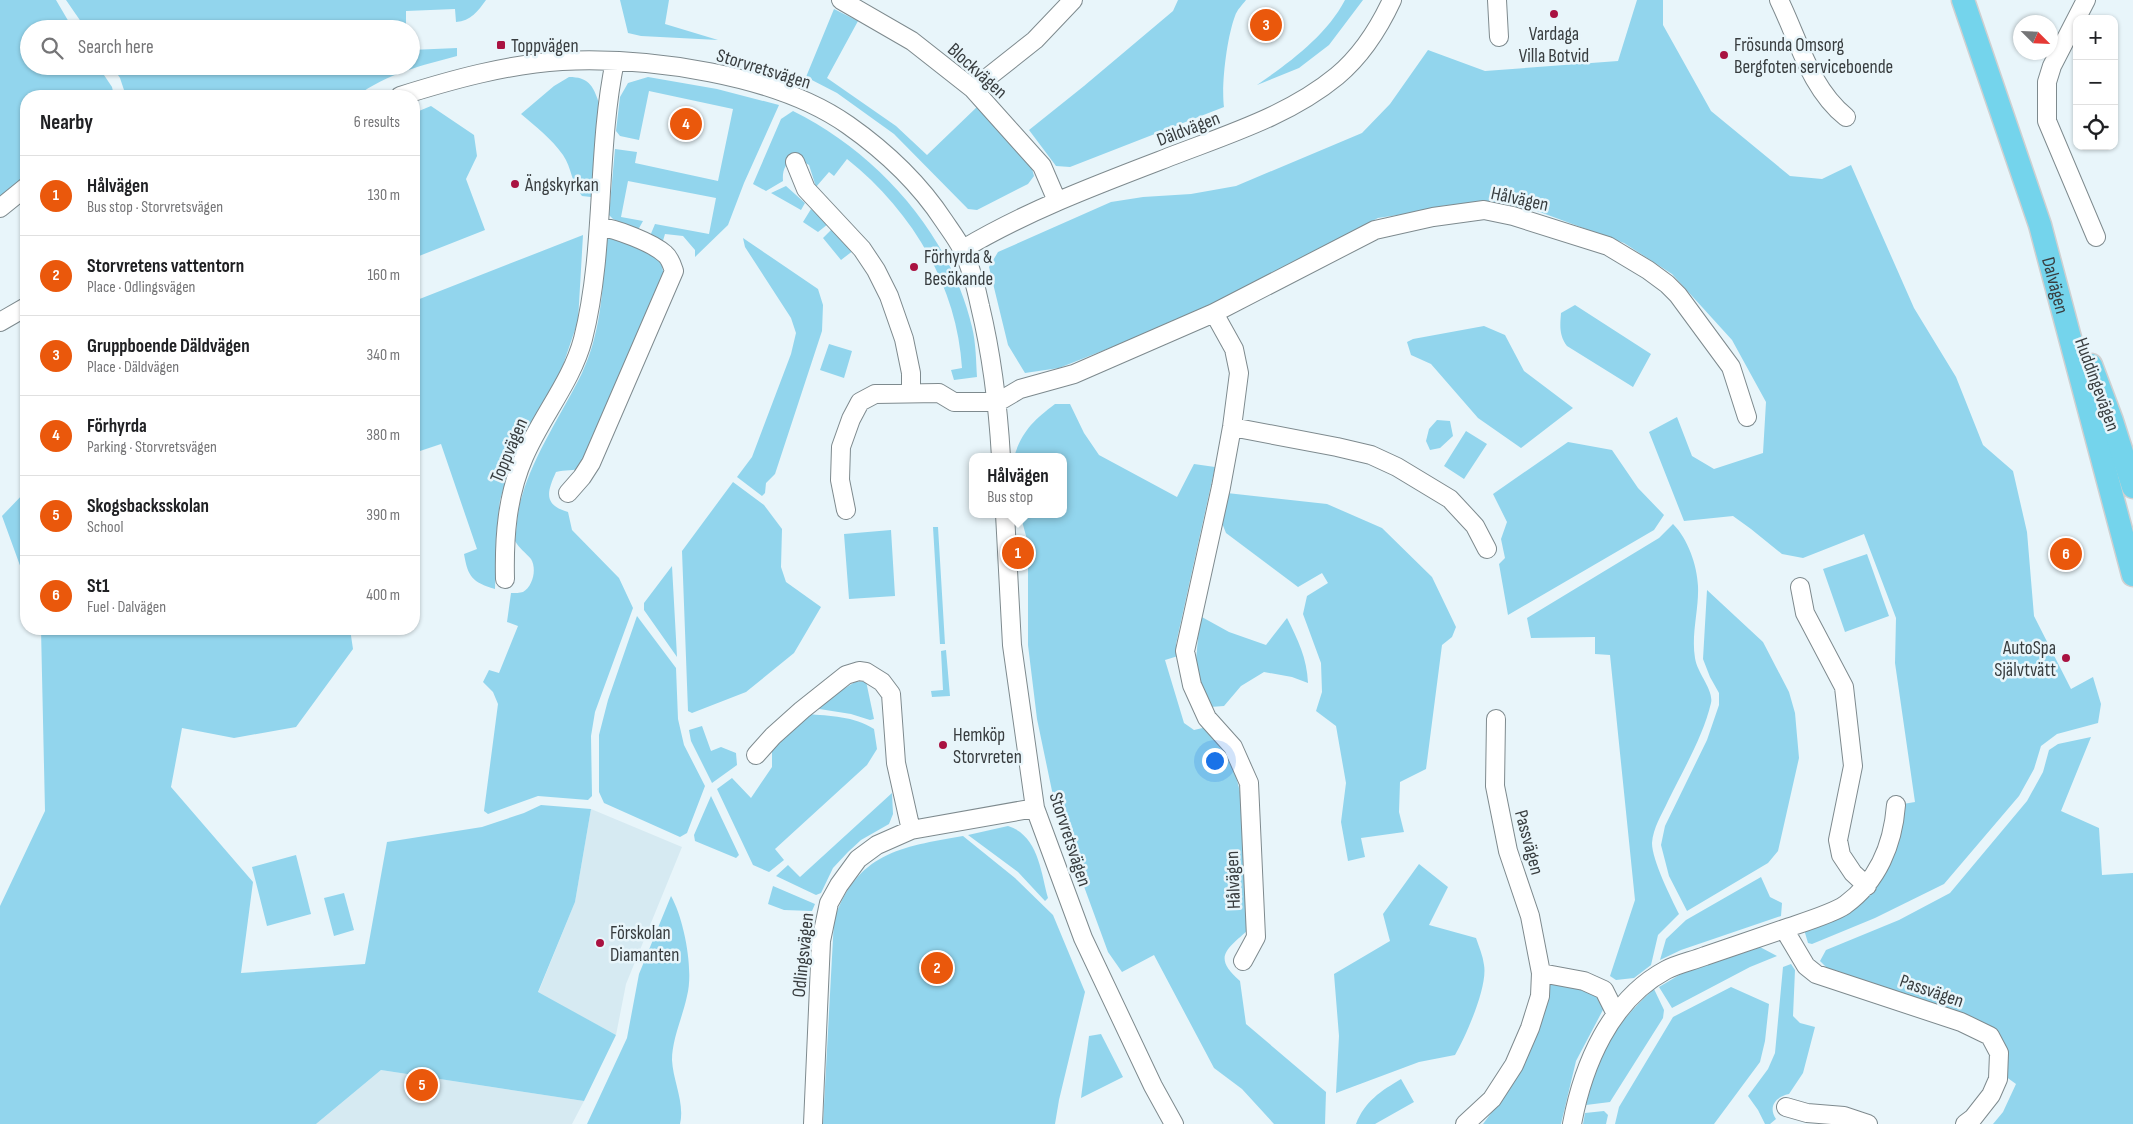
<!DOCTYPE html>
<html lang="en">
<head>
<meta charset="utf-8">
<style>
  :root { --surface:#fff; --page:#f6f6f6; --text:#202124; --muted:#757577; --line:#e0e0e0; --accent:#ea580c }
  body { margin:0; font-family:"Sofia Sans Condensed",sans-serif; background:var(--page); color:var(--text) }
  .controls { position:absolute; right:15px; top:15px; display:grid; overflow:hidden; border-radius:10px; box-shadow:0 1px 4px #0004 }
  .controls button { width:45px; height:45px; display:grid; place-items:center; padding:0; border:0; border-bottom:1px solid var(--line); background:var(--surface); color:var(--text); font:25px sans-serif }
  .compass { position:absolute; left:2013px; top:15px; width:45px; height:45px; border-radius:50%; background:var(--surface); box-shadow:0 1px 4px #0004; rotate:114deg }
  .you { position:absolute; left:1214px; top:760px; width:18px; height:18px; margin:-12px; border:4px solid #fff; border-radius:50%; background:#1a73e8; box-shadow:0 0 0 8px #1a73e833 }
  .badge { display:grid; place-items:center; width:32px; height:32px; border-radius:50%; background:var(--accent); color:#fff; font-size:16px; font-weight:700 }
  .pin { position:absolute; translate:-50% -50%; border:2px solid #fff; box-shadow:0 1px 5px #0006 }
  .popup { position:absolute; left:969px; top:453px; width:98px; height:65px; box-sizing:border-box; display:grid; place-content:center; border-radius:10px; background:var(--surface); filter:drop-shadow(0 1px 4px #0005); font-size:16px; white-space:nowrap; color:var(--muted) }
  .popup b { font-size:19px; color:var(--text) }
  .popup::after { content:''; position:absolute; left:50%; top:100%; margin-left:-10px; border:10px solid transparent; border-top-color:var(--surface) }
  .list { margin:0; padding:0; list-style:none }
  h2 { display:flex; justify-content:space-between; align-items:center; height:65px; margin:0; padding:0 20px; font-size:21px }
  h2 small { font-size:16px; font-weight:400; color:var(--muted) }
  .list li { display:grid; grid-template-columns:32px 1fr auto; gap:15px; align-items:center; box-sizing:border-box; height:80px; padding:0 20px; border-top:1px solid var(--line) }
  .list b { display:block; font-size:19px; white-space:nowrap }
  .list p { margin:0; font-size:16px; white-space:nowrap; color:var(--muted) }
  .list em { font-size:16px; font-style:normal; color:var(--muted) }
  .icon { flex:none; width:28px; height:28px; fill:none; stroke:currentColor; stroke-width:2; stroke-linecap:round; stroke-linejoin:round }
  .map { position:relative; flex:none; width:2133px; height:1124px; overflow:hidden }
  .search { position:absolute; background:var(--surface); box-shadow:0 1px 4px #0004; left:20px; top:20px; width:400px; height:55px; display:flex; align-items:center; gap:12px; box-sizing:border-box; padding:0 18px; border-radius:28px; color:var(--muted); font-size:19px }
  .panel { position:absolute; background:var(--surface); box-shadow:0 1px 4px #0004; left:20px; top:90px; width:400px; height:545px; border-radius:20px }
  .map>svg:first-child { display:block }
  .built { fill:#d6eaf2 }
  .green { fill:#92d5ed }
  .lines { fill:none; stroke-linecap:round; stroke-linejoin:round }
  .minor-casing { stroke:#7e8a8e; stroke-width:20 }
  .major-casing { stroke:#cfd0d1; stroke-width:25 }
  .minor { stroke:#fff; stroke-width:18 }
  .major { stroke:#74d4ec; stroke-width:22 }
  .poi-dot { fill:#a91241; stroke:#e8f5fa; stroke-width:2 }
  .labels { text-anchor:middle; stroke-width:5; stroke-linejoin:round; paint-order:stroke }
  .poi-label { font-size:19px; fill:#383d3f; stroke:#e8f5fa; text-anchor:start }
  .street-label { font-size:19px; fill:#383d3f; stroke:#e8f5fa }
</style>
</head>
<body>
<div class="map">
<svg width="2133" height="1124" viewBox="0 0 2133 1124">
  <rect width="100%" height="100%" fill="#e8f5fa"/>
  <path class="built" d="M591 809 682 847 626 984 616 1035 538 993 575 902Z
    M381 1070 584 1101 572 1124H316Z"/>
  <path class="green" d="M0 0H56L73 29H29V66H98L112 87 114 96H26V179L0 202Z
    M66 0H486C478 11 471 21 456 22L455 9 406 11V29H86Z
    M620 0H669L665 24 718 40 641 36 628 33Z
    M1178 0H1246C1242 5 1237 10 1235 16 1227 37 1221 85 1224 107L1070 167 1056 166 1029 130 1084 86 1173 11Z
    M1345 0H1363L1329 45 1299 68 1257 85C1290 62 1326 36 1345 0Z
    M1637 0H1663V25L1711 111 1790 176 1822 179 1851 165 1914 308 1956 377 1983 445 2013 471 2027 532 2034 616 2071 689 2093 677 2101 704 2098 723 2057 734 2041 746 2034 769 2019 796 1944 884 1875 918 1812 944 1808 943 1803 926 1849 910 1903 804 1915 802 1895 663 1896 618 1864 534 1803 558 1782 554 1751 529 1733 516 1684 521 1649 432 1677 417 1692 456 1714 469 1763 453 1766 402 1732 340 1672 274 1624 243 1537 211 1490 201 1442 206 1411 213 1378 218 1214 303 1140 336 1059 368 1025 373 1008 345 989 267 998 252 1111 202 1143 197 1191 194 1236 186 1362 133 1390 104 1428 50 1485 71 1618 61Z
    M834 9 858 21 827 78 896 126 927 155 978 106 1031 165 1034 176 1028 184 977 210 968 209 894 134 837 93 806 77Z
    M457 48V56C423 65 386 74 357 96H126L120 78 112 66H411V50Z
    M569 77C588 77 593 85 599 103L591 197 582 196C571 183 572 168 563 155 552 139 535 126 521 114L554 86Z
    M648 77 717 89 779 105 744 183 728 225 695 257V250L683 236 665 234 662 244 650 236 655 224 709 234 716 198 628 181 621 217 643 221 638 230 613 219 609 215 615 149 637 152 635 163 718 181 733 109 649 91 639 140 620 136 616 131 620 97 628 83Z
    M431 106 474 135 477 156 466 179 485 230 414 258V113Z
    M793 111C878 153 950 234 972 327 976 343 976 361 977 377L954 380 951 370 962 368C957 285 911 210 847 159L834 176 829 172 816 187 809 165 794 156C786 164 782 169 783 181L766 191 753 184 781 119Z
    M786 186 805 203 801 210 771 193Z
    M811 209 828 224 818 232 803 222Z
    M833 228 854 250 841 260 823 238Z
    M583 235 578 321 562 368 509 470 500 500 496 537 495 589C472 582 468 577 464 554L477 549 441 444 414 453V292L417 300Z
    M612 235C623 240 654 251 660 262 664 268 663 275 663 281L582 467C574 472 565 469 556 472 547 492 543 505 568 512L572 530 619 578 633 608 595 712 591 736 592 796 588 800 538 796 488 814 484 811 498 704 493 692 483 682 489 670 499 673 518 626 507 622 511 593C515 593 520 593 523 592 533 586 537 569 531 559 526 553 519 548 515 541 517 527 517 510 522 496 535 452 562 414 582 373 602 330 603 285 606 238Z
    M743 238 818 289 823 305 822 331 775 474 766 483 765 493 762 496 737 477 752 457 791 354 796 333 791 318 745 247Z
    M1575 305 1651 354 1633 387 1567 346C1559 335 1560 326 1561 313Z
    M1484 326 1505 335 1524 371 1573 408 1521 448 1478 418 1431 364 1411 355 1407 342 1413 339Z
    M829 344 852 351 844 378 820 370Z
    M1055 404H1070L1084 433 1099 455 1177 497 1194 464 1215 467 1176 644 1178 656 1165 660 1184 723 1194 730 1207 727 1235 772 1242 800 1250 928C1228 949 1211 956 1240 981L1246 1024 1326 1092 1325 1124H1274L1242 1089 1214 1068 1154 955 1122 972 1108 952 1056 810 1037 719 1028 645V543L1020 514H1063V457H1014C1022 431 1034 420 1055 404Z
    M1437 420 1450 421 1453 436 1440 448 1430 450 1426 441 1429 429Z
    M1466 431 1487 444 1464 479 1444 466Z
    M1568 442 1612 450 1638 488 1664 515 1654 530 1508 615 1499 564 1505 558 1501 539 1507 522 1493 494Z
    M733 482 764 505 782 529 781 567 786 582 821 607 794 653 746 692 692 713 688 711 682 551Z
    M26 491V582L2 516Z
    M1227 493 1327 504 1382 528 1432 577 1456 627 1452 637 1442 645 1426 769 1400 782 1399 812 1404 832 1361 838 1365 857 1348 861 1341 822 1346 783 1336 726 1316 711 1322 692 1321 663 1303 614 1307 596 1328 583 1322 573 1298 587 1226 533 1222 523Z
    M1673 524C1688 539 1697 565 1698 586 1699 610 1691 634 1695 658 1697 673 1714 690 1711 703 1703 737 1683 770 1668 801 1662 814 1653 828 1652 843 1652 860 1671 898 1679 914L1658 935 1651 965 1634 978 1616 980 1610 976 1635 900 1610 655 1595 654V637L1531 638 1527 618 1659 538Z
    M933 527H938L945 644H940Z
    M891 530 895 596 849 599 844 534Z
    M1867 554 1889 616 1845 632 1823 569Z
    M672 566 677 657 644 610V603Z
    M1707 590 1763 642 1789 692 1795 713 1799 758 1778 851 1768 863 1687 911 1669 876 1661 845 1665 826 1707 740 1719 705V693L1710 677 1703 659Z
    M637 616 676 668 678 719 684 745 705 786 687 833 680 837 604 803 599 792V735L608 700Z
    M1200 616 1229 632 1266 645 1287 618C1298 640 1307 658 1308 683L1292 677 1264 672 1241 686 1224 706 1210 707 1195 671Z
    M41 629H350L353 649 296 727 234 738 182 728 171 787 253 882 241 973 365 964 387 842 482 827 524 813 541 805 591 809 575 902 538 992 616 1035 584 1101 381 1070 316 1124H0V906L45 811Z
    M946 650 950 696 932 697 931 691 943 690 941 651Z
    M866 681 874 719 870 720 851 714 813 708 855 682Z
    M807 714C830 716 854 716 874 729L877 749 867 765 775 849 784 860 769 872 753 865 717 789 732 778 751 798 772 767V743Z
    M702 726 711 751 721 747 736 753 737 765 712 783 691 741 689 730Z
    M2091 737 2061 811 2099 828 2102 875 2133 873V1124H1993L2003 1112 2016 1084 2005 1076 1995 1029 1968 1015 1828 969 1820 961 1826 950 1899 920 1950 893 2027 801 2043 772 2049 750 2058 744Z
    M892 793 893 814 889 824 861 840 848 852 833 868 821 893 816 895 776 876 788 865 800 877Z
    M711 796 739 855 736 858 695 841 694 835Z
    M1008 826C1038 835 1041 872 1048 898L1045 901 1018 872 968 835Z
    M963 836 1015 878 1053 915 1085 992 1059 1100 1055 1124H823L834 920C857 853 900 847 963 836Z
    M296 855 311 914 267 926 252 867Z
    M1419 864 1448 887 1429 925 1476 938C1479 947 1483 956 1484 965 1488 986 1466 1036 1455 1055L1419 1062 1336 1093 1339 1036 1334 974 1390 941 1383 914Z
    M1761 877 1770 897 1782 903 1781 916 1681 950 1660 960 1666 939 1686 920Z
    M773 886 815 904 812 911 784 910 768 904Z
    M344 893 354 930 334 936 324 898Z
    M671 896C684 919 694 970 687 996 683 1016 672 1039 672 1060 673 1081 685 1103 680 1124H587L627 1038 639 974Z
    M1758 946 1777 956 1750 967 1672 1008 1659 987 1686 971Z
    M1791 964 1795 970 1793 1016 1800 1023 1815 1027 1803 1073 1789 1094C1775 1097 1768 1107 1776 1119L1770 1124H1765L1758 1110 1748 1096 1768 1069 1775 1053 1783 967Z
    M1549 983H1569L1601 998 1605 1006 1576 1061 1561 1124H1483L1514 1082Z
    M1731 987 1769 1004 1765 1041 1760 1062 1714 1124H1615L1619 1107 1673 1017Z
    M1654 989 1664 1010 1663 1018 1610 1102 1586 1105C1599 1052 1613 1026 1654 989Z
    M1101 1034 1123 1077 1081 1098 1089 1036Z
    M1401 1079 1414 1102 1375 1124H1356C1365 1101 1381 1091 1401 1079Z
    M1604 1111 1608 1115 1606 1124H1583L1585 1113Z"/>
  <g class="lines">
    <defs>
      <path id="minor" d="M841 0 912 41 973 89 1042 166 1057 201
        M1497 0 1499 37
        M1779 0C1799 41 1810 88 1846 117
        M2086 0 2052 66 2047 82V121L2096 237
        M973 89 1035 40 1073 0
        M400 96C451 80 508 64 562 61 648 57 776 74 848 125 885 151 919 183 944 221 950 230 957 239 962 249 971 266 976 287 980 306 992 356 998 405 1001 457
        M795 162 806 189 862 249 876 270 889 296 904 339 911 373V393
        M0 208 26 187
        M963 249C1030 209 1104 182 1177 154 1232 133 1291 114 1337 76 1361 56 1379 28 1392 0
        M1214 313 1234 349 1239 373 1232 427 1221 487 1185 651 1192 685 1207 718 1233 747 1249 783 1256 937 1243 961
        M0 322 26 307
        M1232 427 1337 447 1371 455 1397 467 1450 499 1475 526 1487 549
        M568 493 582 477 591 463 674 271C672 265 670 258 665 254 653 243 615 228 599 227
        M846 510 840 480 841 447 851 419 860 402 875 394 939 393 954 402H998L1020 389 1074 374 1214 313 1375 230 1433 217 1484 210 1513 216 1608 246 1648 270 1667 284 1678 295 1731 367 1747 417
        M1005 514 1012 645 1035 808 1083 938 1153 1086 1174 1124
        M505 579C504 537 507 496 524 457 541 417 572 381 583 339 606 248 596 152 615 61
        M1800 587 1805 613 1844 687 1853 766 1838 840 1841 855 1853 873 1867 886
        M1496 719 1495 786 1508 851 1530 916 1541 973 1584 981 1604 990 1616 1014
        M756 755 773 736 802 710 846 675 859 671 866 672 882 682 891 694 896 763 911 830
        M1784 929C1801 923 1832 914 1845 905 1878 881 1893 844 1896 805
        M1786 1107 1807 1113 1844 1116 1868 1124
        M813 1124 821 941 829 903 839 885 858 859 877 845 911 830 1035 808
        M1465 1124 1492 1099 1514 1065 1530 1028 1540 996 1541 973
        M1572 1124C1583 1065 1610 1000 1666 970 1677 964 1692 961 1705 956 1731 947 1758 938 1784 929L1806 966 1816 974 1961 1022 1990 1036 1999 1053 1998 1079 1991 1095 1973 1118 1965 1124"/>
      <g id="major">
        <path id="s1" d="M1963 0 2040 225 2133 575"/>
        <path d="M2091 365 2112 421 2133 487"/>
      </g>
    </defs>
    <use href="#minor" class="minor-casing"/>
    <use href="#major" class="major-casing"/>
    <use href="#minor" class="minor"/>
    <use href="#major" class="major"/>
  </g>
  <g class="poi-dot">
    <circle cx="1554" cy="14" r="5"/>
    <rect x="496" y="40" width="10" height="10" rx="2.5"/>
    <circle cx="1724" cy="55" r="5"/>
    <circle cx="515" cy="184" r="5"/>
    <circle cx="914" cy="267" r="5"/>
    <circle cx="2066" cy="658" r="5"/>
    <circle cx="943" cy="745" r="5"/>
    <circle cx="600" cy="943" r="5"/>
  </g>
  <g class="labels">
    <g class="poi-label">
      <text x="1554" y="40" text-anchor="middle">Vardaga<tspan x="1554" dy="22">Villa Botvid</tspan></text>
      <text x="1734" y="51">Frösunda Omsorg<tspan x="1734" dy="22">Bergfoten serviceboende</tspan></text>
      <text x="511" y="52">Toppvägen</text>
      <text x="525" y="191">Ängskyrkan</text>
      <text x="924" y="263">Förhyrda &amp;<tspan x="924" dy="22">Besökande</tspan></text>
      <text x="2056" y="654" text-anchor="end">AutoSpa<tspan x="2056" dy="22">Självtvätt</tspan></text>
      <text x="953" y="741">Hemköp<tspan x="953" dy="22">Storvreten</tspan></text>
      <text x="610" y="939">Förskolan<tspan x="610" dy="22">Diamanten</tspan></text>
    </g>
    <g class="street-label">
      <text transform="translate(764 68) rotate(17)" y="7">Storvretsvägen</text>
      <text transform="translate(978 70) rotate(42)" y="7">Blockvägen</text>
      <text transform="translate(1188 128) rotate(-21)" y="7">Däldvägen</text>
      <text transform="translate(1520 198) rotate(12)" y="7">Hålvägen</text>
      <text dy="7" stroke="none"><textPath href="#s1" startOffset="300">Dalvägen</textPath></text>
      <text transform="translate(2098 384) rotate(70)" y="7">Huddingevägen</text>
      <text transform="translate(508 450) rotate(-67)" y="7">Toppvägen</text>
      <text transform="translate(1071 839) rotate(72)" y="7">Storvretsvägen</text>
      <text transform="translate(1530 842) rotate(75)" y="7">Passvägen</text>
      <text transform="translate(1232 880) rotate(-92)" y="7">Hålvägen</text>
      <text transform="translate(802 955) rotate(-84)" y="7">Odlingsvägen</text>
      <text transform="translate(1932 990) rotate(19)" y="7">Passvägen</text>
    </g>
  </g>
</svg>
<div class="controls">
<button>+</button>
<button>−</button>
<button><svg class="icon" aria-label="locate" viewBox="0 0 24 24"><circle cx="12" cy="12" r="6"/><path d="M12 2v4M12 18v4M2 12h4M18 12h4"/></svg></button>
</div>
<svg class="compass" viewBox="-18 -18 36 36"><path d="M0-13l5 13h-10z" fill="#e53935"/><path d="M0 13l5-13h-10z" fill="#757577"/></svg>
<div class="you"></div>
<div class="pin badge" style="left:1018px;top:553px">1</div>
<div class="popup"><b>Hålvägen</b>Bus stop</div>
<div class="pin badge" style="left:937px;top:968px">2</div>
<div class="pin badge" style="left:1266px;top:25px">3</div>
<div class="pin badge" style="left:686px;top:124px">4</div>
<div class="pin badge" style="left:422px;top:1085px">5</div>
<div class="pin badge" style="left:2066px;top:554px">6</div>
<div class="search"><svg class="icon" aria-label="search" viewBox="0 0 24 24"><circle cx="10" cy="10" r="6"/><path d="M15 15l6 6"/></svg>Search here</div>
<section class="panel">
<h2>Nearby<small>6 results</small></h2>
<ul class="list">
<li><span class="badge">1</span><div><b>Hålvägen</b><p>Bus stop · Storvretsvägen</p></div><em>130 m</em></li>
<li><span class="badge">2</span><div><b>Storvretens vattentorn</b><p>Place · Odlingsvägen</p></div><em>160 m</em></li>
<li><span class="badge">3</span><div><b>Gruppboende Däldvägen</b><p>Place · Däldvägen</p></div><em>340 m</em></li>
<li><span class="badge">4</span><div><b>Förhyrda</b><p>Parking · Storvretsvägen</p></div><em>380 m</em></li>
<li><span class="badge">5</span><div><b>Skogsbacksskolan</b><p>School</p></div><em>390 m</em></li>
<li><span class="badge">6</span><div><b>St1</b><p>Fuel · Dalvägen</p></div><em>400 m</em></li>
</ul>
</section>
</div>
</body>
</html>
